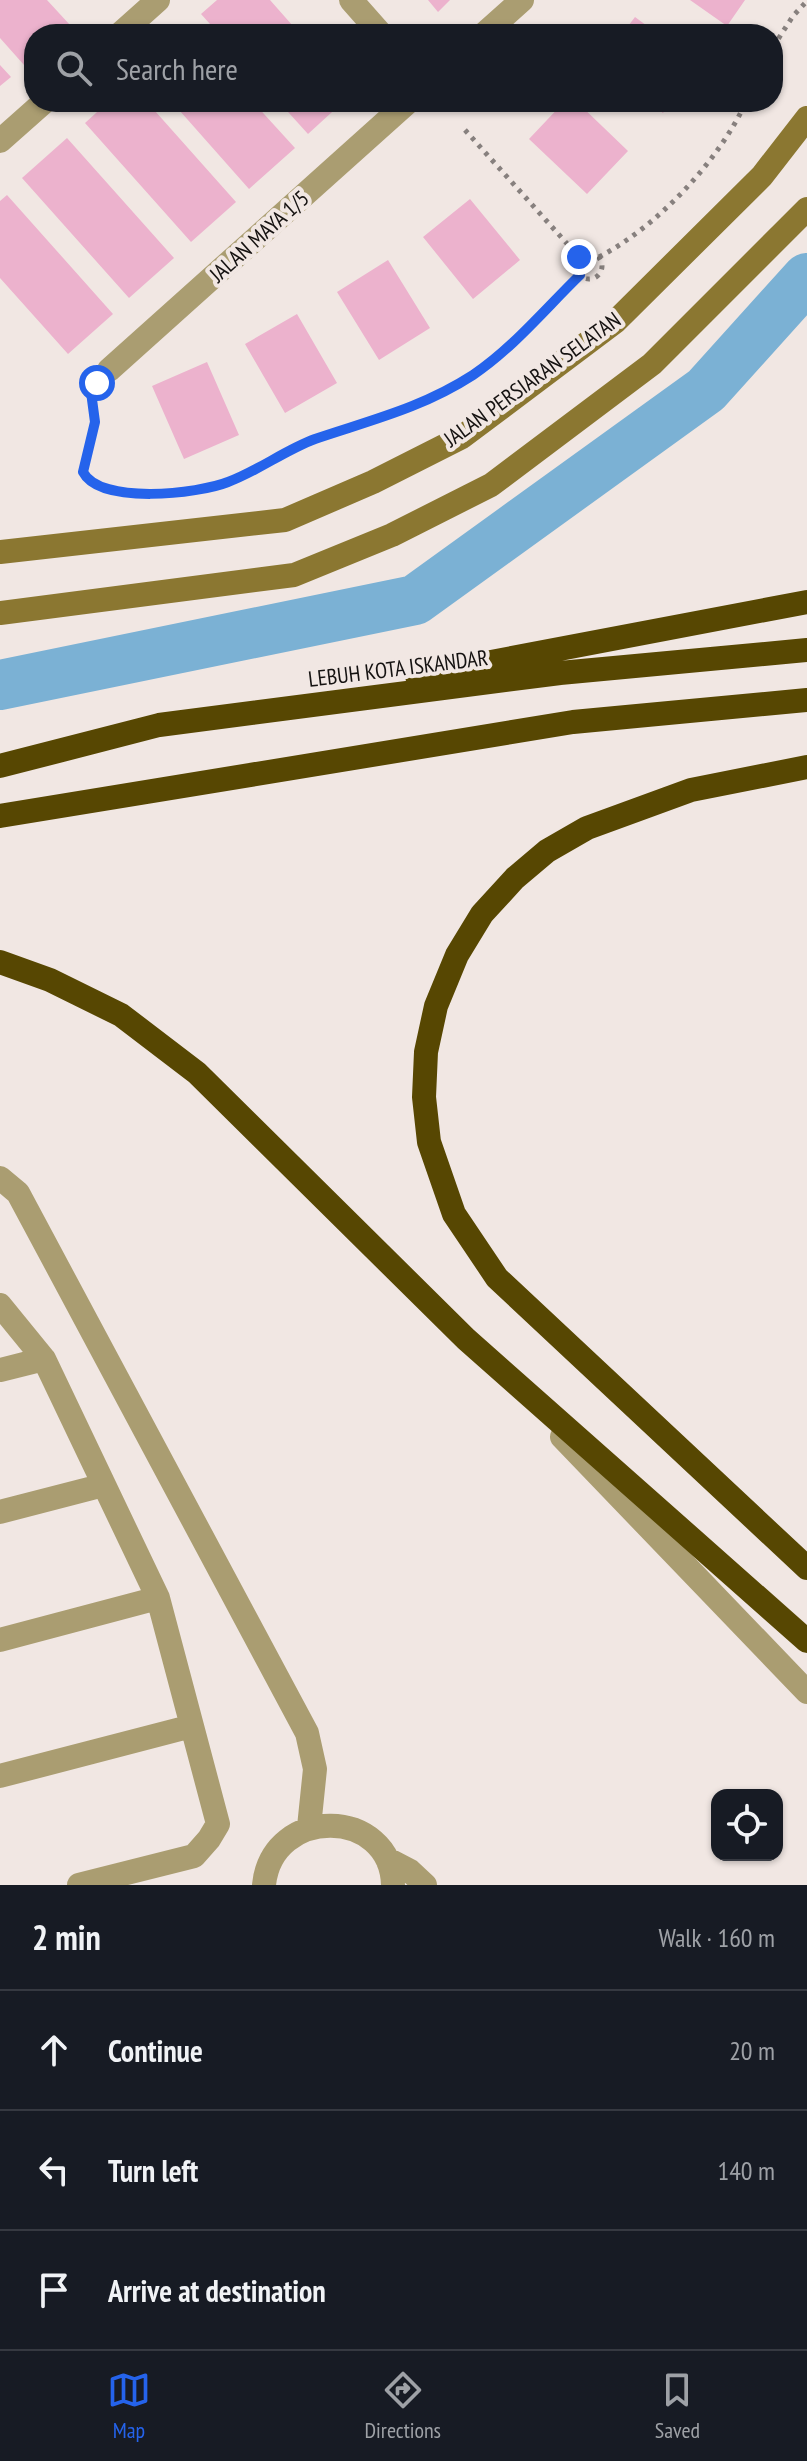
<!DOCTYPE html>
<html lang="en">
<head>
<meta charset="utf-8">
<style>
  :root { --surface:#171b24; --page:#242831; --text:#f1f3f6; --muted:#9ea1a6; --line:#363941; --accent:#2563eb }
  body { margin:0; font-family:"PT Sans Narrow",sans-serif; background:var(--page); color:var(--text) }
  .controls { position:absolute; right:24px; bottom:24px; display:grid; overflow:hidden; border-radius:16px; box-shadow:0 2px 6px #0004 }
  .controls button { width:72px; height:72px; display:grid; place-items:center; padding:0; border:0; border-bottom:2px solid var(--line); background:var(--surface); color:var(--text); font:40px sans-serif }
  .stop { position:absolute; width:24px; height:24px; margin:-18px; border:6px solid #2563eb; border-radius:50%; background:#fff }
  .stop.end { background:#2563eb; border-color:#fff; box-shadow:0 2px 8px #0008 }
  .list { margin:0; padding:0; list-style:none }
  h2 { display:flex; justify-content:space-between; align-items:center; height:104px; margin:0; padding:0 32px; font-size:34px }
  h2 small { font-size:26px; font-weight:400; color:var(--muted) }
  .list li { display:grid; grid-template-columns:52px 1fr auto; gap:24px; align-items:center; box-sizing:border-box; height:120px; padding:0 32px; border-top:2px solid var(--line) }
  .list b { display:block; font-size:30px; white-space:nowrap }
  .list em { font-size:26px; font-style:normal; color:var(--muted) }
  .icon { flex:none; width:44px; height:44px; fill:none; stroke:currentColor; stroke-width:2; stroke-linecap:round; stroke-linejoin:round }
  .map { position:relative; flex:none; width:807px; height:1885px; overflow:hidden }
  .search { position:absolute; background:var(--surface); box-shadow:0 2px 6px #0004; left:24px; right:24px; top:24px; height:88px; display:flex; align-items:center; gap:20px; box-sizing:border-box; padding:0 28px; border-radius:32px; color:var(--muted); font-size:30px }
  .sheet { height:464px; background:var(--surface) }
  nav { display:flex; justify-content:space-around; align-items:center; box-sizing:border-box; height:112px; border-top:2px solid var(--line); background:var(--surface); font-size:22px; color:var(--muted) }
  nav a { display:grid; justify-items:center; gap:4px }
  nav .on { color:var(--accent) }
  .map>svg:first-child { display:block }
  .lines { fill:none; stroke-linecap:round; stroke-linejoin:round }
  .river { stroke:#7bb1d4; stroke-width:50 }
  .building { fill:#ecb2cd }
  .path { stroke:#87807e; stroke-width:5; stroke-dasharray:4 6; stroke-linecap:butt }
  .street { stroke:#aa9d71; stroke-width:24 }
  .secondary { stroke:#8b7731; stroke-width:24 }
  .highway { stroke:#574702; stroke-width:24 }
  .route { stroke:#2563eb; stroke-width:10 }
  .labels { text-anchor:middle; stroke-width:8; stroke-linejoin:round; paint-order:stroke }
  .street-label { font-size:22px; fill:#151211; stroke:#f1e7e3 }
</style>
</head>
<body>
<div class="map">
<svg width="807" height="1885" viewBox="0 0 807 1885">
  <rect width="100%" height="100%" fill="#f1e7e3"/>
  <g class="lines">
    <path class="river" d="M0 685 415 600 706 390 807 278"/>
  </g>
  <path class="building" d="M0 0H47L70 25 60 34H34V57L24 65 0 38Z
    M217 0H270L300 34H219L201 14Z
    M428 0H450L438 12Z
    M690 0H745L727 26Z
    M635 17 658 34H622Z
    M0 65 11 77 0 86Z
    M108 102H147L236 202 191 242 85 123Z
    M172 102H253L295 148 249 189Z
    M279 102H343L308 134Z
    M564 102H577L628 151 587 194 529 139Z
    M649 102H671L663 113Z
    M67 138 174 258 129 298 22 178Z
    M7 195 113 314 68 354 0 278V201Z
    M470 199 520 260 473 299 423 237Z
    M388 260 430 328 379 360 337 292Z
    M297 314 337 383 285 413 245 344Z
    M207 362 239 435 184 459 152 386Z"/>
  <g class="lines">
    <path class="path" d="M773 47 793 16 807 1
      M465 130 579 257
      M576 266a13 13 0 1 1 26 0a13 13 0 1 1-26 0Z
      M599 257C658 226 718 162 746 102
      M94 387C88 399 94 408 94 420 95 436 87 456 83 472 100 505 198 494 228 482 258 470 285 450 315 439 371 420 422 408 473 375 513 348 545 309 580 275"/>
    <path class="street" d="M351 0 381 34
      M120 34 158 0
      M484 34 522 0
      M0 141 44 102
      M109 370 408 102
      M0 1178 18 1193 307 1733 315 1769 309 1827
      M0 1305 44 1359 158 1598 218 1824 209 1839 194 1856 79 1885
      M0 1370 44 1359
      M562 1437 807 1692
      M0 1512 104 1485
      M0 1640 158 1598
      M0 1776 192 1726
      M387 1859 410 1871 425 1885
      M264 1885C272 1805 391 1807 393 1885"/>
    <path class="secondary" d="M0 552 285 520 373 482 462 437 615 322 762 176 807 118
      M0 613 294 575 392 535 491 485 652 364 807 209"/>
    <path class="highway" d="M417 676 807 602
      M0 766 159 725 560 673 807 650
      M807 767 691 790 587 828 547 851 515 878 482 914 457 955 436 1006 426 1052 424 1097 429 1142 454 1214 497 1278 807 1568
      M0 816 573 722 807 700
      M0 962 50 980 121 1015 197 1073 466 1339 807 1641"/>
  </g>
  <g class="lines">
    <path class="route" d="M97 383 91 392 95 422 83 472C100 505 198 494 228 482 258 471 285 450 315 439 371 420 422 408 473 375 513 348 545 309 580 275L576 263 579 257"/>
  </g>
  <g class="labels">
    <g class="street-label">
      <text transform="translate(259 236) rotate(-42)" y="8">JALAN MAYA 1/5</text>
      <text transform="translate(532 379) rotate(-36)" y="8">JALAN PERSIARAN SELATAN</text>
      <text transform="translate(398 668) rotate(-7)" y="8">LEBUH KOTA ISKANDAR</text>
    </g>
  </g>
</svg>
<div class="controls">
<button><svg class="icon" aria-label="locate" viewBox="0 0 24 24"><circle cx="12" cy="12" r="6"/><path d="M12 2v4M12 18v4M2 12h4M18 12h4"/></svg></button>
</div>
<div class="stop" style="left:97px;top:383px"></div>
<div class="stop end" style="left:579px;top:257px"></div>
<div class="search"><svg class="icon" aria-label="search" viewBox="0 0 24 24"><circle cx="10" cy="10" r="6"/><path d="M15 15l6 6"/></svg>Search here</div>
</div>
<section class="sheet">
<h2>2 min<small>Walk · 160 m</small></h2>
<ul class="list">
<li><svg class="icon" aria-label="ahead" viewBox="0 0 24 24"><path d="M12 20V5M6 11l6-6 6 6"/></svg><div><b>Continue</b></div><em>20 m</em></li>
<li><svg class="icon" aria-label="left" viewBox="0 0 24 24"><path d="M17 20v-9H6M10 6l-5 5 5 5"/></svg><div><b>Turn left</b></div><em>140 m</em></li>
<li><svg class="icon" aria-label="arrive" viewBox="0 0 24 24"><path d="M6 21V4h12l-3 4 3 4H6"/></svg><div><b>Arrive at destination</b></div></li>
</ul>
</section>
<nav>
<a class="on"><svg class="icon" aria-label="map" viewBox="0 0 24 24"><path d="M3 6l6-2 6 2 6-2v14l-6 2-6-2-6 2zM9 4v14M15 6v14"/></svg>Map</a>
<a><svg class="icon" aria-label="directions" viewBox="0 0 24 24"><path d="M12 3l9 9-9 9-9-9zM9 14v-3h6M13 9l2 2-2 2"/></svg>Directions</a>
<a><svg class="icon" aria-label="saved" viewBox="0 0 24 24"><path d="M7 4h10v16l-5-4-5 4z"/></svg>Saved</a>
</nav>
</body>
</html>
